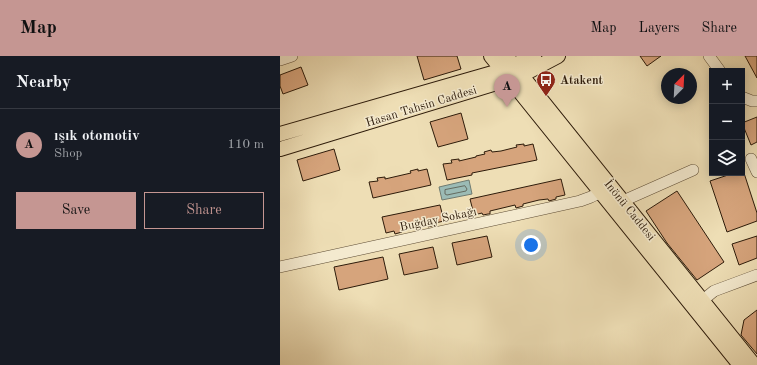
<!DOCTYPE html>
<html lang="en">
<head>
<meta charset="utf-8">
<style>
  :root { --surface:#171b24; --page:#242831; --text:#f1f3f6; --muted:#9ea1a6; --line:#363941; --accent:#c59692 }
  body { margin:0; font-family:"Old Standard TT",serif; background:var(--page); color:var(--text) }
  .controls { position:absolute; right:12px; top:12px; display:grid; overflow:hidden; border-radius:0px; box-shadow:0 2px 10px #0003 }
  .controls button { width:36px; height:36px; display:grid; place-items:center; padding:0; border:0; border-bottom:1px solid var(--line); background:var(--surface); color:var(--text); font:20px sans-serif }
  .compass { position:absolute; left:381px; top:12px; width:36px; height:36px; border-radius:50%; background:var(--surface); box-shadow:0 2px 10px #0003; rotate:24deg }
  .you { position:absolute; left:251px; top:189px; width:14px; height:14px; margin:-10px; border:3px solid #fff; border-radius:50%; background:#1a73e8; box-shadow:0 0 0 6px #1a73e833 }
  .badge { display:grid; place-items:center; width:26px; height:26px; border-radius:50%; background:var(--accent); color:#111; font-size:13px; font-weight:700 }
  .pin { position:absolute; translate:-50% -33px; filter:drop-shadow(0 1px 2px #0008) }
  .pin::after { content:''; position:absolute; top:21px; width:14px; height:12px; background:inherit; clip-path:polygon(0 0,100% 0,50% 100%) }
  .list { margin:0; padding:0; list-style:none }
  h2 { display:flex; justify-content:space-between; align-items:center; height:52px; margin:0; padding:0 16px; font-size:17px }
  h2 small { font-size:13px; font-weight:400; color:var(--muted) }
  .list li { display:grid; grid-template-columns:26px 1fr auto; gap:12px; align-items:center; box-sizing:border-box; height:72px; padding:0 16px; border-top:1px solid var(--line) }
  .list b { display:block; font-size:15px; white-space:nowrap }
  .list p { margin:0; font-size:13px; white-space:nowrap; color:var(--muted) }
  .list em { font-size:13px; font-style:normal; color:var(--muted) }
  .actions { display:flex; gap:8px; padding:12px 16px }
  .actions a { flex:1; padding:9px 0; border:1px solid var(--accent); border-radius:0px; text-align:center; font-size:14px; color:var(--accent) }
  .actions .main { background:var(--accent); color:#111 }
  .icon { flex:none; width:22px; height:22px; fill:none; stroke:currentColor; stroke-width:2; stroke-linecap:round; stroke-linejoin:round }
  .map { position:relative; flex:none; width:477px; height:309px; overflow:hidden }
  header { display:flex; align-items:center; gap:24px; box-sizing:border-box; height:56px; padding:0 20px; background:var(--accent); color:#111 }
  header strong { font-size:19px }
  nav { display:flex; gap:22px; margin-inline-start:auto; font-size:14px }
  main { display:flex }
  aside { flex:1; background:var(--surface) }
  .map>svg:first-child { display:block }
  .water { fill:#9bbbb5; stroke:#6f7b71 }
  .lines { fill:none; stroke-linecap:round; stroke-linejoin:round }
  .shore { stroke:#646b60; stroke-width:1 }
  .building { fill:#d6a47c; stroke:#2d1b0a }
  .minor-casing { stroke:#5d4c35; stroke-width:12 }
  .major-casing { stroke:#2d1b0a; stroke-width:16 }
  .minor { stroke:#f4eacf; stroke-width:11 }
  .major { stroke:#eedeb5; stroke-width:14 }
  .labels { text-anchor:middle; stroke-width:3; stroke-linejoin:round; paint-order:stroke }
  .poi-label { font-size:12px; font-weight:bold; fill:#2d1b0a; stroke:#f4eacf; text-anchor:start }
  .street-label { font-size:12px; fill:#2d1b0a; stroke:#f4eacf }
</style>
</head>
<body>
<header>
<strong>Map</strong>
<nav><a>Map</a><a>Layers</a><a>Share</a></nav>
</header>
<main>
<aside>
<h2>Nearby<small></small></h2>
<ul class="list">
<li><span class="badge">A</span><div><b>ışık otomotiv</b><p>Shop</p></div><em>110 m</em></li>
</ul>
<div class="actions"><a class="main">Save</a><a>Share</a></div>
</aside>
<div class="map">
<svg width="477" height="309" viewBox="0 0 477 309">
  <rect width="100%" height="100%" fill="#eedeb5"/>
  <filter id="stains"><feTurbulence type="fractalNoise" baseFrequency=".005" numOctaves="4"/><feColorMatrix values="0 0 0 0 .2 0 0 0 0 .09 0 0 0 0 .02 0 0 0 .5 -.17"/></filter>
  <radialGradient id="worn" r=".72"><stop offset=".6" stop-color="#630" stop-opacity="0"/><stop offset="1" stop-color="#630" stop-opacity=".3"/></radialGradient>
  <path class="water" d="M189 124 192 138 162 144 159 131Z"/>
  <g class="lines">
    <path class="shore" d="M185 130 187 133 186 135 167 139 165 138V134Z"/>
  </g>
  <path class="building" d="M137 0H177L181 13 144 24Z
    M360 0H381L367 10Z
    M465 0H477V22Z
    M21 11 28 29 3 38 0 30V19Z
    M181 57 188 83 158 91 150 66Z
    M477 61V86L471 89 462 67Z
    M244 88V90L253 88 257 104 192 117V119L167 124 163 108 172 107 171 104 179 103V105L196 101V100L205 98 204 96 211 94 212 96 221 95 237 91 236 89Z
    M54 93 60 114 23 125 17 104Z
    M138 113V115L147 113 151 129 93 142 89 126 98 125 97 122 105 121V123L131 117 130 115Z
    M454 117H464L477 157V165L447 176 430 125Z
    M281 123 285 139 276 141V143L269 145 268 143 259 144 243 148V150L236 152 235 149 210 155V158H208L203 159 202 157 194 159 190 143Z
    M397 135 444 206 417 224 387 187 366 155Z
    M160 149 164 165 155 167V169L148 171 147 169 138 170 122 174V176L115 178 114 175 106 177 102 161Z
    M207 180 212 201 177 209 172 187Z
    M477 180V202L459 209 452 188Z
    M153 191 158 212 124 219 119 198Z
    M103 201 108 223 59 234 54 211Z
    M477 254V298L461 279 464 264Z"/>
  <g class="lines">
    <defs>
      <path id="minor" d="M429 0 440 15
        M0 4 12 0
        M462 41 472 45H477
        M471 103 477 116
        M343 145 413 114
        M0 211 300 145 311 141 321 136
        M423 244 434 235 477 219"/>
      <path id="major" d="M211 0 460 309
        M226 0 474 309
        M0 78 223 14 254 0
        M0 93 230 23 242 19 278 0"/>
    </defs>
    <use href="#minor" class="minor-casing"/>
    <use href="#major" class="major-casing"/>
    <use href="#minor" class="minor"/>
    <use href="#major" class="major"/>
  </g>
  <defs>
    <symbol id="bus-pin" viewBox="-11 -11 22 30"><path d="M0 17L-7.5 6A9.5 9.5 0 1 1 7.5 6Z" fill="#8f2418" stroke="#f4eacf"/><path d="M-5-6H5V4H4V6H2V4H-2V6H-4V4H-5ZM-3.5-4V0h7V-4ZM-3.5 1.2v1.5H-2V1.2ZM2 1.2v1.5H3.5V1.2Z" fill="#fff"/></symbol>
  </defs>
  <g fill-rule="evenodd">
    <use href="#bus-pin" x="255" y="13" width="22" height="30"/>
  </g>
  <g class="labels">
    <g class="poi-label">
      <text x="280" y="28">Atakent</text>
    </g>
    <g class="street-label">
      <text transform="translate(141 50) rotate(-17)" y="4">Hasan Tahsin Caddesi</text>
      <text transform="translate(350 154) rotate(51)" y="4">İnönü Caddesi</text>
      <text transform="translate(158 163) rotate(-12)" y="4">Buğday Sokağı</text>
    </g>
  </g>
  <rect width="100%" height="100%" filter="url(#stains)"/>
  <rect width="100%" height="100%" fill="url(#worn)"/>
</svg>
<div class="controls">
<button>+</button>
<button>−</button>
<button><svg class="icon" aria-label="layers" viewBox="0 0 24 24"><path d="M12 4l9 5-9 5-9-5zM3 14l9 5 9-5"/></svg></button>
</div>
<svg class="compass" viewBox="-18 -18 36 36"><path d="M0-13l5 13h-10z" fill="#e53935"/><path d="M0 13l5-13h-10z" fill="#9ea1a6"/></svg>
<div class="you"></div>
<div class="pin badge" style="left:227px;top:51px">A</div>
</div>
</main>
</body>
</html>
